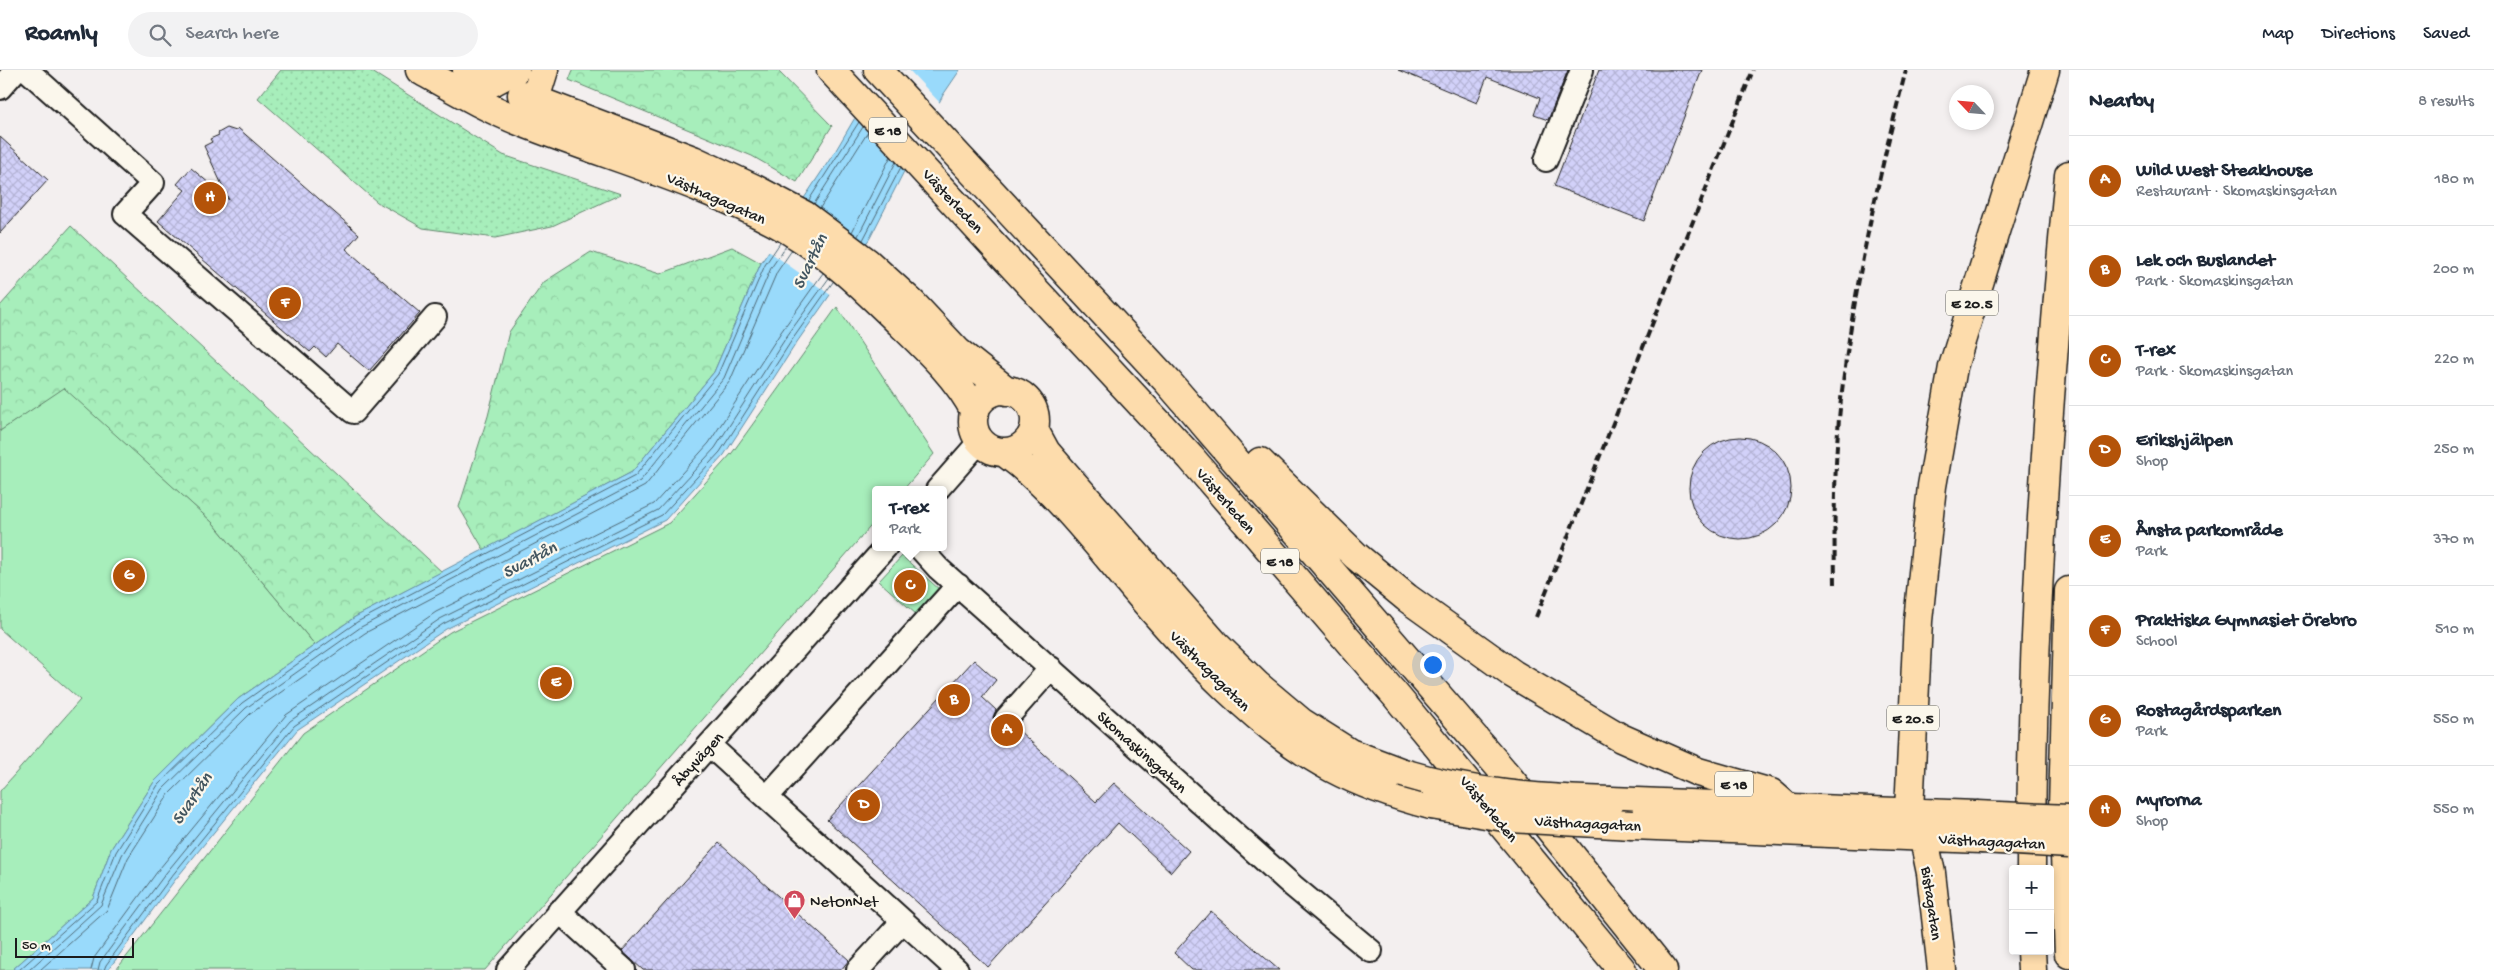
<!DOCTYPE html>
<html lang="en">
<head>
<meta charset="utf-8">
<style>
  :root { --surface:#fff; --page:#f2f2f3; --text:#1f2937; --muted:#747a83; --line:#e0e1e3; --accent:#b45309 }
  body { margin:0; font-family:"Gochi Hand",sans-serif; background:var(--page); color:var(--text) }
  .controls { position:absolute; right:15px; bottom:15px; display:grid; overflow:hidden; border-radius:5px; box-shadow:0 2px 8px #0003 }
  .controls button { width:45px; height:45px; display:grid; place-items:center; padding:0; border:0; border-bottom:1px solid var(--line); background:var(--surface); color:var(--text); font:25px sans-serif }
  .compass { position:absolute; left:1949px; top:15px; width:45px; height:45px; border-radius:50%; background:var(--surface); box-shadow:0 2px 8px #0003; rotate:296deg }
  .scale { position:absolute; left:15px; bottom:12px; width:119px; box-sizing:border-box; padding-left:5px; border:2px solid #1c1c1c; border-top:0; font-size:14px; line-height:18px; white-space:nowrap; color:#1c1c1c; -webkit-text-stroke:4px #fbf7ec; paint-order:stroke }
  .you { position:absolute; left:1432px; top:594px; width:18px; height:18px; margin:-12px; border:4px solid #fff; border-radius:50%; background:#1a73e8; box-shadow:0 0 0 8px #1a73e833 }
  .badge { display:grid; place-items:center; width:32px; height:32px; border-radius:50%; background:var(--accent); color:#fff; font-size:16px; font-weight:700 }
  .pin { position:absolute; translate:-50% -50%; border:2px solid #fff; box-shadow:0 1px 5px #0006 }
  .popup { position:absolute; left:872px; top:416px; width:75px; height:65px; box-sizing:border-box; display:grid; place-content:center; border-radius:5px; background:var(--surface); filter:drop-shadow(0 1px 4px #0005); font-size:16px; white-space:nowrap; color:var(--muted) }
  .popup b { font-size:19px; color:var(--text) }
  .popup::after { content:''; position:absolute; left:50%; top:100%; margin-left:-10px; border:10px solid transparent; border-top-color:var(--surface) }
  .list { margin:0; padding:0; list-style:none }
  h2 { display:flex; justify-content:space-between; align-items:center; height:65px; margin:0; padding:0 20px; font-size:21px }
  h2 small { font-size:16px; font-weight:400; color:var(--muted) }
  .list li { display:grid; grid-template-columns:32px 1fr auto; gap:15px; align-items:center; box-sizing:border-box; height:90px; padding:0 20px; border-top:1px solid var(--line) }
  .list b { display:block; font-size:19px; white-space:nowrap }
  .list p { margin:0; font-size:16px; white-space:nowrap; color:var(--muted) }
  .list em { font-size:16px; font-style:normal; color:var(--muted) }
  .icon { flex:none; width:28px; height:28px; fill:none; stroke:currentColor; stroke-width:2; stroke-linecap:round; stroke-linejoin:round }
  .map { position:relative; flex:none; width:2069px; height:900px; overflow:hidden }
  header { display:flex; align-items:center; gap:30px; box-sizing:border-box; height:70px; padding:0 25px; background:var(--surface); border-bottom:1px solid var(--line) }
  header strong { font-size:24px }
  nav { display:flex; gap:28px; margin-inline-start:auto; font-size:18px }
  .search { width:350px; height:45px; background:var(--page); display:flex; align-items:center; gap:12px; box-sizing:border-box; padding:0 18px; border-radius:28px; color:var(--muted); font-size:19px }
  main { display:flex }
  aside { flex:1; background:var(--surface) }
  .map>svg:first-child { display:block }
  .grass { fill:url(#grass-dots); stroke:#62856c }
  .forest { fill:url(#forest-crowns); stroke:#62856c }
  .park { fill:#a7eebb; stroke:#62856c }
  .water { fill:#99dafb; stroke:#678ea2 }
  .pier { fill:#f3efef }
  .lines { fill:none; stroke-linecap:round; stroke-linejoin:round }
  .shore { stroke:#4e6875; stroke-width:1 }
  .building { fill:url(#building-cross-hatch); stroke:#1c1c1c }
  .minor-casing { stroke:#1c1c1c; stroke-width:26 }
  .major-casing { stroke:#1c1c1c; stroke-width:31 }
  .highway-casing { stroke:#1c1c1c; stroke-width:31 }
  .minor { stroke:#fbf7ec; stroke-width:22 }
  .major { stroke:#fddcac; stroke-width:28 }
  .highway { stroke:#fddcac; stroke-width:28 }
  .rail { stroke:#1c1c1c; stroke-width:4; stroke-dasharray:8 4; stroke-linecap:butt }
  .major-bridge-casing { stroke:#1c1c1c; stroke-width:31; stroke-linecap:butt }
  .major-bridge { stroke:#fddcac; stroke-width:28 }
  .labels { text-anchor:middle; stroke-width:4.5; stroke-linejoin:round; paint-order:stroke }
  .shield { fill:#fbf7ec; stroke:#5f5e5a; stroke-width:1 }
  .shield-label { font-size:15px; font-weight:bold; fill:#1c1c1c }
  .street-label { font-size:16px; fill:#1c1c1c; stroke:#fbf7ec }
  .poi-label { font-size:16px; fill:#1c1c1c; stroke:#fbf7ec; text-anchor:start }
  .water-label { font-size:18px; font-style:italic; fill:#42555f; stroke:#fbf7ec }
</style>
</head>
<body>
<header>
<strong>Roamly</strong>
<div class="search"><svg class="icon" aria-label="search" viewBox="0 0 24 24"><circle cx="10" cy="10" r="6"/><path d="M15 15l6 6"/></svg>Search here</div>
<nav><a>Map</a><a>Directions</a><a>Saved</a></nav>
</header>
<main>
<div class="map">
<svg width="2069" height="900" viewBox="0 0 2069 900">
  <defs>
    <pattern id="grass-dots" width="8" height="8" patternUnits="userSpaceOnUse" patternTransform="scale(1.25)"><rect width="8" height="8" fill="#a7eebb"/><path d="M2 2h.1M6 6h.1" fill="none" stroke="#8fcca0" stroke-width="1.8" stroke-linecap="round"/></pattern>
    <pattern id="forest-crowns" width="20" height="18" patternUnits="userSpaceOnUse" patternTransform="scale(1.25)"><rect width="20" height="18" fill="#a7eebb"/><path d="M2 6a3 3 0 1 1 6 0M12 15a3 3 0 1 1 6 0" fill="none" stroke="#8fcca0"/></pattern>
    <pattern id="building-cross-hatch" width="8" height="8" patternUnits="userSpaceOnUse" patternTransform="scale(1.25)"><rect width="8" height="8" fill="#d2d1f9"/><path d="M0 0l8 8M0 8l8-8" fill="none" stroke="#b4b3d5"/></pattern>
  </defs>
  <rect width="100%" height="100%" fill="#f3efef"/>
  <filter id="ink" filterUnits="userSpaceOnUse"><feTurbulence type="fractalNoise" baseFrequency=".02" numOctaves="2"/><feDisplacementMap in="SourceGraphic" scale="10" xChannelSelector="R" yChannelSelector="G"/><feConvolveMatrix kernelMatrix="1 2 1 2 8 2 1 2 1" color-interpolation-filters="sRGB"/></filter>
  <g filter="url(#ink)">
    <path class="grass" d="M281 0H369L503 85 621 124 552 156 495 168 423 158 377 132 258 28Z"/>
    <path class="forest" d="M573 0H777L832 56 797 112 752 86 569 10Z
      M71 156 442 502 355 547 315 575 213 453 64 319 0 361V236Z
      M732 177 761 193 714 302 632 402 484 480 459 437 488 346 509 262 544 212 591 182 660 204Z"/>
    <path class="park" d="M837 237 934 384 903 420H876V450L485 900H116L303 663 450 562 669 453 732 383Z
      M64 318 213 453 315 575 238 629 154 712 111 779 93 828 12 900H0V721L80 630 0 559V361Z
      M902 486 940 520 917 545 879 511Z"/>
    <path class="water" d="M883 0H960L943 25 870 168 797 272 724 385 665 450 446 559 297 660 175 810 108 900H12L93 828 111 779 154 712 238 629 355 547 632 402 714 302 761 193 836 80Z"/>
    <path class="pier" d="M880 0H909L941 34 906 103 853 47Z
      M801 129 868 176 832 226 767 180Z"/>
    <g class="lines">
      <path class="shore" d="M809 130 859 52
        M814 134 863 57
        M820 138 868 62
        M852 162 891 86
        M858 166 896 92
        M863 170 901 97
        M19 900 97 831 116 782 158 715 242 633 357 552 635 406 718 304 765 195 780 173
        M29 900 101 835 122 785 163 719 246 638 361 557 640 411 724 308 771 198 786 176
        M40 900 107 840 128 788 169 724 250 644 365 563 645 416 730 311 777 202 792 180
        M91 900 94 888 160 798 286 645 436 542 654 434 709 373 781 262 823 203
        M98 900 100 892 166 803 290 651 440 549 658 440 715 378 787 266 829 208
        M104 900 106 895 171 807 294 656 443 554 662 445 720 382 792 270 833 212"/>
    </g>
    <path class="building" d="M1398 0H1568L1548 50 1534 45 1540 28 1487 7 1477 33Z
      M1599 0H1702L1644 151 1554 116Z
      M227 58 236 61 238 58 359 164 346 179 420 243 369 301 337 274 326 287 315 277 310 282 158 151 185 120 177 114 191 98 229 130 204 76 212 72 210 69 219 65 218 63Z
      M0 67 48 110 0 163Z
      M1689 418a51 51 0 1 1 102 0a51 51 0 1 1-102 0Z
      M974 590 996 610 982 627 996 640 993 647 997 658 1004 662 1016 658 1096 732 1114 713 1189 781 1171 802 1118 753 988 897 827 750Z
      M719 773 849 890 841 900H643L622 881Z
      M1211 841 1279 900H1192L1174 883Z"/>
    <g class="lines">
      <defs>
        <path id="minor" d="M27 0 153 113 125 144 353 342 435 247
          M0 18 16 0
          M1546 90 1582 0
          M937 420 980 371
          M919 477 938 498 1293 816 1371 881
          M1006 649 1051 598
          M709 675 957 900
          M767 727 958 515
          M559 841 624 900
          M508 900 886 477
          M858 900 903 851"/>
        <path id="major" d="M420 0C454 19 488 39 524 53 612 88 704 112 787 159 829 184 865 219 900 253 927 279 959 309 975 342
          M467 0 492 12
          M522 25 693 90 755 119 804 145 868 193 913 234 958 282 1007 321
          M973 351a31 31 0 1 1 62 0a31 31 0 1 1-62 0Z
          M1034 360 1046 382 1065 404 1215 574 1257 615 1301 652 1350 683 1403 703
          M1004 382C1054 418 1092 468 1132 516 1186 580 1258 659 1332 698 1364 715 1397 726 1431 735
          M1611 731 1976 745
          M1632 755 1981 769
          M1942 900 1931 803 1921 755 1909 741 1918 551 1932 416 1953 297 2045 0"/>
        <path id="highway" d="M831 0 1191 388 1396 626 1622 900
          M878 0 1168 312 1509 708 1663 900
          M492 12 515 0
          M535 29 544 0
          M1260 392 1356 486 1407 528 1513 604 1621 668 1698 702 1771 723 1787 737
          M2069 521 2063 737 2069 884
          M2031 799C2031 567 2047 336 2069 105
          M2031 881 2032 900"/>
      </defs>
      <use href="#minor" class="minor-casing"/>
      <use href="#major" class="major-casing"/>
      <use href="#highway" class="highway-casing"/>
      <use href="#minor" class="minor"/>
      <use href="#major" class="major"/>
      <use href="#highway" class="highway"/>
      <path class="rail" d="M1835 514C1834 450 1834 385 1842 321 1855 212 1879 105 1906 0
        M1536 547 1753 0"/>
      <defs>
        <path id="major-bridge" d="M1403 703C1471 724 1541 729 1611 731
          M1431 735 1510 748 1632 755
          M1976 745 2069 749
          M1981 769 2069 774"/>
      </defs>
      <use href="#major-bridge" class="major-bridge-casing"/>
      <use href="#major-bridge" class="major-bridge"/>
    </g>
  </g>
  <defs>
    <symbol id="shop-pin" viewBox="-11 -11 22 30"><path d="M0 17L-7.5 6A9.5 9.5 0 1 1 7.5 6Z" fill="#d1495b" stroke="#fbf7ec"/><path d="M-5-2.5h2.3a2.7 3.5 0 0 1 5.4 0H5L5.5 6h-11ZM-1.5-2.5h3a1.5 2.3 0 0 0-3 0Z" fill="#fff"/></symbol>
  </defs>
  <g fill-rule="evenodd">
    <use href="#shop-pin" x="782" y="818" width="25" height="34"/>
  </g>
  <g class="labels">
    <g class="shield">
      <rect x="869" y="47.5" width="38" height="25" rx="4"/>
      <rect x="1946" y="220.5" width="52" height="25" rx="4"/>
      <rect x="1261" y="478.5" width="38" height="25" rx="4"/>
      <rect x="1887" y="635.5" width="52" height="25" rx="4"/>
      <rect x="1715" y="701.5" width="38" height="25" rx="4"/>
    </g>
    <g class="shield-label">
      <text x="888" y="65">E 18</text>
      <text x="1972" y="238">E 20.5</text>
      <text x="1280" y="496">E 18</text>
      <text x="1913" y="653">E 20.5</text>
      <text x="1734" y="719">E 18</text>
    </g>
    <g class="street-label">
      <text transform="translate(717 127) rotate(24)" y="6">Västhagagatan</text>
      <text transform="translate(954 130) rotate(47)" y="6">Västerleden</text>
      <text transform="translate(1227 430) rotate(49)" y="6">Västerleden</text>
      <text transform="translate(1211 600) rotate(45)" y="6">Västhagagatan</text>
      <text transform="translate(1143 681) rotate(42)" y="6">Skomaskinsgatan</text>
      <text transform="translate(697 688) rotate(-48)" y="6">Åbyvägen</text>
      <text transform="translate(1490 738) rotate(50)" y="6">Västerleden</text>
      <text transform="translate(1588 752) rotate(3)" y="6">Västhagagatan</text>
      <text transform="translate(1992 770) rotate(3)" y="6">Västhagagatan</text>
      <text transform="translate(1933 833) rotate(82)" y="6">Bistagatan</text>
    </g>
    <g class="poi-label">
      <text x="810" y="836">NetOnNet</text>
    </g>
    <g class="water-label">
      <text transform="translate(809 191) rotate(-64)" y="6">Svartån</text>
      <text transform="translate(529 489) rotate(-28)" y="6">Svartån</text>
      <text transform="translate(191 728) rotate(-56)" y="6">Svartån</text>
    </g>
  </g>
</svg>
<div class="controls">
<button>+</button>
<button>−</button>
</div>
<svg class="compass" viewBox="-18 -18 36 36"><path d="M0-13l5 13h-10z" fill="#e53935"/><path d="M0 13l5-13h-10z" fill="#747a83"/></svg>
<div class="scale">50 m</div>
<div class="you"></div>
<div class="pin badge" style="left:1007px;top:660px">A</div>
<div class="pin badge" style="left:954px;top:630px">B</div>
<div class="pin badge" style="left:910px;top:516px">C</div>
<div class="popup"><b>T-rex</b>Park</div>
<div class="pin badge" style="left:864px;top:735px">D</div>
<div class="pin badge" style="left:556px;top:613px">E</div>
<div class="pin badge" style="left:285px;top:233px">F</div>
<div class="pin badge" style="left:129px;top:506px">G</div>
<div class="pin badge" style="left:210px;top:128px">H</div>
</div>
<aside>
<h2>Nearby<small>8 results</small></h2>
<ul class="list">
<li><span class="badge">A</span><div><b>Wild West Steakhouse</b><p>Restaurant · Skomaskinsgatan</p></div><em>180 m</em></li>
<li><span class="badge">B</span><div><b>Lek och Buslandet</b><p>Park · Skomaskinsgatan</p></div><em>200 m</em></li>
<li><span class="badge">C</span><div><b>T-rex</b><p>Park · Skomaskinsgatan</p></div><em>220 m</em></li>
<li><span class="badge">D</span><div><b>Erikshjälpen</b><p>Shop</p></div><em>250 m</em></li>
<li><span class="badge">E</span><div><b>Ånsta parkområde</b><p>Park</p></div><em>370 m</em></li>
<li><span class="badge">F</span><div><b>Praktiska Gymnasiet Örebro</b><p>School</p></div><em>510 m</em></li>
<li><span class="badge">G</span><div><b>Rostagårdsparken</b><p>Park</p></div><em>550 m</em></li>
<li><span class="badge">H</span><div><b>Myrorna</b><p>Shop</p></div><em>550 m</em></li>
</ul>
</aside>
</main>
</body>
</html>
